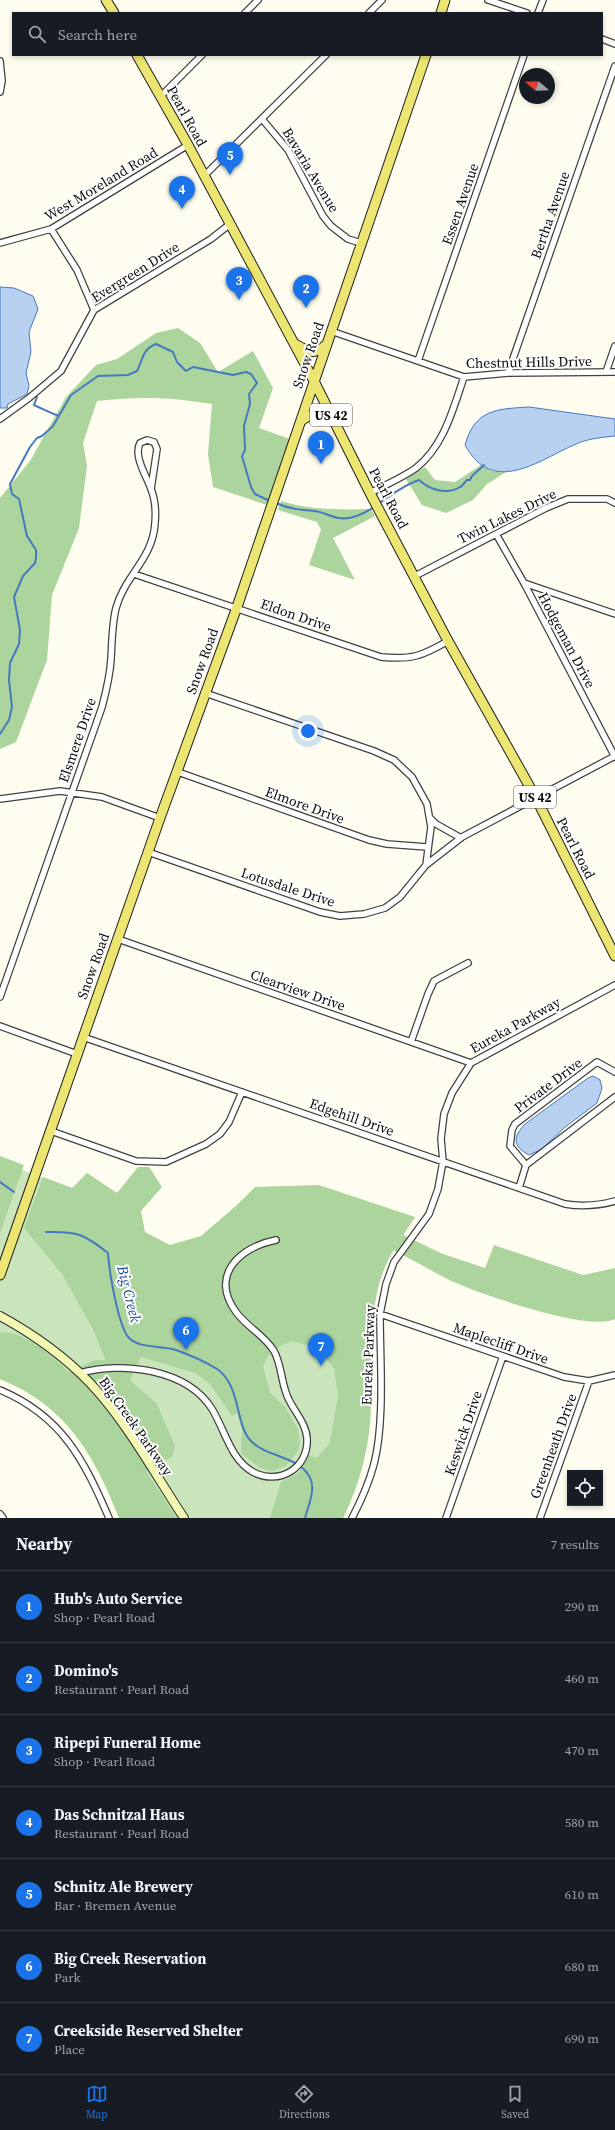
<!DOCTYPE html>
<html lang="en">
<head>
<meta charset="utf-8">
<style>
  :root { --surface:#171b24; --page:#20242c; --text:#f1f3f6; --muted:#9ea1a6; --line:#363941; --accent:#1a73e8 }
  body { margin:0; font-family:"Source Serif 4",serif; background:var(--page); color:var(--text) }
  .controls { position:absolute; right:12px; bottom:12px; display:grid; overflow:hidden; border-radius:0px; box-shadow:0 2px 6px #0003 }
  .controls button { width:36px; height:36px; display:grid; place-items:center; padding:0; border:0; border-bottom:1px solid var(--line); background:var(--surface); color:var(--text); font:20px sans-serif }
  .compass { position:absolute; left:519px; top:68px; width:36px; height:36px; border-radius:50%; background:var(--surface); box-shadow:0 2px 6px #0003; rotate:289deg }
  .you { position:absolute; left:308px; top:731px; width:14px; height:14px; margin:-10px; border:3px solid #fff; border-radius:50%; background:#1a73e8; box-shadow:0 0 0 6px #1a73e833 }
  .badge { display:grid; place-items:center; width:26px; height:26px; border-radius:50%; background:var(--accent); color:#fff; font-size:13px; font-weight:700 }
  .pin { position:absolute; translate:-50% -33px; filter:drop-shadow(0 1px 2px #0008) }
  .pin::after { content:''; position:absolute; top:21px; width:14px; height:12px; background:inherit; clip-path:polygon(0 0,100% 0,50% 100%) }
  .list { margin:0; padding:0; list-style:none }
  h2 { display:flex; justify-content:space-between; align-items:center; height:52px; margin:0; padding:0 16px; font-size:17px }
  h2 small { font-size:13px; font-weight:400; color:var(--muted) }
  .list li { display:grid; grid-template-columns:26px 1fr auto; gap:12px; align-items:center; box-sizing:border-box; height:72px; padding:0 16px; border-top:1px solid var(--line) }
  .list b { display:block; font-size:15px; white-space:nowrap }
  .list p { margin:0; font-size:13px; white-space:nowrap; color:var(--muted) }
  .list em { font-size:13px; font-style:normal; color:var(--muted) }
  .icon { flex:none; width:22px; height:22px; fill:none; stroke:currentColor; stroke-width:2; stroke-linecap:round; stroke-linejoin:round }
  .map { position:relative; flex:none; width:615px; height:1518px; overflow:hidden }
  .search { position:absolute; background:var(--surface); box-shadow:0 2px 6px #0003; left:12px; right:12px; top:12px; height:44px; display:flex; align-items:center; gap:10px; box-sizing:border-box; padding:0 14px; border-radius:0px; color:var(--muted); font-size:15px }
  .sheet { height:556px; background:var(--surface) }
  nav { display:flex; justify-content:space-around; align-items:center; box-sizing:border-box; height:56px; border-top:1px solid var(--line); background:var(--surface); font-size:11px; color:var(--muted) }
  nav a { display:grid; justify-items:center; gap:2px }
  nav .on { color:var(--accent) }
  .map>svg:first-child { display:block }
  .green { fill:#cae5bc }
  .forest { fill:#acd49d }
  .water { fill:#b9d1f0; stroke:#4779c1 }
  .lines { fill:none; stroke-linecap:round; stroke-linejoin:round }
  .stream { stroke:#4779c1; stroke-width:2 }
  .street-casing { stroke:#414141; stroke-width:8 }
  .secondary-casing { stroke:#303030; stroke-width:10 }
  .primary-casing { stroke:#1f1f1f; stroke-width:11 }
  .street { stroke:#fff; stroke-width:5.5 }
  .secondary { stroke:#f2f8b1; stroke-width:8 }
  .primary { stroke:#ece572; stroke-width:9 }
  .labels { text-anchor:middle; stroke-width:4; stroke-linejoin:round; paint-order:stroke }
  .shield { fill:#fff; stroke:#565656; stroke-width:1 }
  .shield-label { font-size:13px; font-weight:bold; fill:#0e0e0e }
  .street-label { font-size:14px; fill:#0e0e0e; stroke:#fff }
  .water-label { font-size:15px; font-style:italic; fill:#224d94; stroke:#fff }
</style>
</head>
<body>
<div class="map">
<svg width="615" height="1518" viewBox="0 0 615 1518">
  <rect width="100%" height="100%" fill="#fefdf0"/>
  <path class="green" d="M0 1162 83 1192 172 1277 415 1217C399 1241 384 1263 376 1292 369 1317 371 1345 371 1370 371 1423 366 1471 343 1518H119C95 1456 66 1405 0 1379Z"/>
  <path class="forest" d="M178 328 200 343 218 372 253 351 273 388 259 428 290 439 267 505 213 487 208 454 212 404C172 397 138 396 97 401L83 443 87 466 79 528 52 595 47 660 16 742 0 749V498L30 461 66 397 96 365 117 359 156 333Z
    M481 465 492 471 506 472 487 484 473 500 446 513 422 505 406 479 425 467 435 480 455 482Z
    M281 501C310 510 340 510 371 509L375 516 333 538 355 580 309 565 321 530 317 522 278 510Z
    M0 1156 24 1165 0 1233Z
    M138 1167H149L162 1187 141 1211 145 1232 170 1245 201 1236 237 1205 255 1187 319 1185 415 1217 403 1235 443 1254 485 1268 494 1245 583 1275 615 1268V1319C589 1332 484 1295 456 1283 434 1273 414 1260 393 1250 365 1300 374 1353 371 1407 370 1446 360 1484 343 1518H270L281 1482 299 1473 308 1455 317 1458 330 1443 338 1396 334 1368 316 1347 291 1341 271 1351 263 1366 270 1392 285 1407 298 1429 300 1444 296 1454 286 1466 272 1471 260 1468 241 1453 242 1430 237 1413 232 1416 210 1384 195 1373 141 1357 130 1380 157 1404 175 1446 172 1457 146 1471 177 1518H119C95 1456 66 1405 0 1379V1333C21 1328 55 1358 69 1372L95 1360H105L94 1331 62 1274 24 1228 43 1177 72 1188 87 1173 117 1193Z"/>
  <path class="water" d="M0 287 14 288 33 296 38 309 29 332 31 352 26 373 29 386 27 394 8 404 7 408H0Z
    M529 407 615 419V436C603 437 587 439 576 444 539 460 493 497 465 445 475 409 497 409 529 407Z
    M593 1076 600 1080 602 1088 597 1103 564 1128 542 1149 529 1155C512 1146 513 1137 525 1124L588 1078Z"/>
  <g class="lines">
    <path class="stream" d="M37 397 34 405C43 409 50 413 59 416
      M276 503C289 509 301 510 315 511 323 512 331 517 339 518 351 520 365 513 374 507
      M378 504C392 495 403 485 419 480 430 490 447 495 460 487 463 486 464 483 467 480H470L472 476 484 465
      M0 734 9 720 12 707 9 680 10 663 19 644 20 630 14 597 23 576 35 563 36 558V550L27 536 19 499 12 494 10 484 30 447 37 438 42 436 53 426 71 395 98 376 128 375 137 371C143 360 142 349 156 344L173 352 177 362 186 371 193 367 233 375 246 372 251 374 257 383 249 394 250 404 244 426 245 450 242 456 251 487 255 494 270 501
      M0 1182 14 1192
      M46 1232C77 1231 84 1234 108 1253 109 1270 118 1326 129 1338 140 1349 162 1345 176 1350 190 1355 204 1361 217 1369 241 1385 235 1425 251 1441 267 1458 302 1456 311 1480 315 1491 308 1507 305 1518"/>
    <defs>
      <path id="street" d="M488 0 527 13
        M245 13 258 0
        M369 13 382 0
        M538 13 543 0
        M602 39 615 44
        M0 61 2 81 0 92
        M160 97 202 55
        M262 119 288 150 323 216 331 226 348 239 361 243
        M204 176 326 55
        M51 229 77 270 94 310
        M0 243 51 229 188 145
        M331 331 464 377 508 373 615 372
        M418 361 524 55
        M606 372 615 346
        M508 373 615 66
        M0 419 29 398 61 371 94 310 211 239 230 224
        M370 493C385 485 402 478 416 468 444 446 453 409 464 377
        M496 534 524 583 615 757
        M134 574 381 657C412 660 422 656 448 641
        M415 576 546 508 568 499H607L615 503
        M524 583 615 614
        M205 693 374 751 394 760 412 777 427 804 431 827 426 865
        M178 772 369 840 387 844 427 847
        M0 799 60 791 102 797 160 818
        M430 818 436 824 461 838
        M148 852 320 912 340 916 364 914 385 908 400 897 426 865 462 837 615 756
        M118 939 471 1063
        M0 997 102 707C106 692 110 676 111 659 112 642 112 624 116 608 125 575 153 559 155 523 156 512 155 499 151 489 147 477 133 456 140 443L147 440 154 442 157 449 151 489
        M0 1026 77 1054
        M83 1037 565 1204C583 1207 597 1206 615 1201
        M411 1042 428 994 434 981 468 963
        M51 1131 136 1161 166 1162 206 1144 220 1134 229 1122 242 1092
        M526 1165 510 1146 512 1130 515 1124 597 1062 615 1072
        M519 1188 526 1165 615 1097
        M380 1314 564 1377 589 1381 615 1375
        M80 1373C122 1361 187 1369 212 1409 225 1430 230 1459 253 1472 279 1486 309 1468 307 1438 306 1424 295 1412 289 1400 281 1385 282 1365 274 1351 264 1335 247 1327 236 1312 209 1275 240 1247 276 1240
        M0 1390C62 1416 84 1460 109 1518
        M0 1514 3 1518
        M352 1518C361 1501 369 1483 374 1464 385 1422 380 1359 380 1314L386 1284 394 1262 429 1214 438 1189 443 1161 441 1139 444 1114 452 1093 471 1063 615 985
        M446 1518 503 1356
        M540 1518 589 1381"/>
      <path id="secondary" d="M0 1316C33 1334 64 1356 90 1383 127 1422 154 1473 184 1518"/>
      <path id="primary" d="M106 0 114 13
        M441 13 445 0
        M137 55 188 145 314 381 370 493 448 641 536 798 615 956
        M295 344 310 352 320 350 327 344
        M301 421C313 411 322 414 335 423
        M0 1275 160 818 237 607 426 55"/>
    </defs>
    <use href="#street" class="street-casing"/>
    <use href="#secondary" class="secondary-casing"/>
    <use href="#primary" class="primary-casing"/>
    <use href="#street" class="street"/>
    <use href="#secondary" class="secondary"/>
    <use href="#primary" class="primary"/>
  </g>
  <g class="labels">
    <g class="shield">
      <rect x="310" y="404" width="42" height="22" rx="3"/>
      <rect x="514" y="786" width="42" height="22" rx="3"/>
    </g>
    <g class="shield-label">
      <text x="331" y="420">US 42</text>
      <text x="535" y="802">US 42</text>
    </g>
    <g class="street-label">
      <text transform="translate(187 116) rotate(61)" y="5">Pearl Road</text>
      <text transform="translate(311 170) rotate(59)" y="5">Bavaria Avenue</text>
      <text transform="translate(101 184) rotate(-31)" y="5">West Moreland Road</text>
      <text transform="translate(460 204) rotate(-71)" y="5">Essen Avenue</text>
      <text transform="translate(550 215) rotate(-71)" y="5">Bertha Avenue</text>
      <text transform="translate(135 272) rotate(-32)" y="5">Evergreen Drive</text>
      <text transform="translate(308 355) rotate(-71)" y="5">Snow Road</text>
      <text transform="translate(529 362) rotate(-1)" y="5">Chestnut Hills Drive</text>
      <text transform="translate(389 498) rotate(62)" y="5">Pearl Road</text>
      <text transform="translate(507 516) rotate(-26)" y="5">Twin Lakes Drive</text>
      <text transform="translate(296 615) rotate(19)" y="5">Eldon Drive</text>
      <text transform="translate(567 640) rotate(62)" y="5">Hodgeman Drive</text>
      <text transform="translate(202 661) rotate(-70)" y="5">Snow Road</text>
      <text transform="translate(77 740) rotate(-71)" y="5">Elsmere Drive</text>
      <text transform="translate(305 805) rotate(20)" y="5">Elmore Drive</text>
      <text transform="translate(576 848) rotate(63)" y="5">Pearl Road</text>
      <text transform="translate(288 887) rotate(18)" y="5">Lotusdale Drive</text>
      <text transform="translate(93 966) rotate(-70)" y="5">Snow Road</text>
      <text transform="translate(298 990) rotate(19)" y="5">Clearview Drive</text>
      <text transform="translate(515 1025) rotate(-29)" y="5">Eureka Parkway</text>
      <text transform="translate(548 1085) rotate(-37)" y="5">Private Drive</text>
      <text transform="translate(352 1117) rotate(19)" y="5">Edgehill Drive</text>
      <text transform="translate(501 1343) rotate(19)" y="5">Maplecliff Drive</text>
      <text transform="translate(368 1355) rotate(-88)" y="5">Eureka Parkway</text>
      <text transform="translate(136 1426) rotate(55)" y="5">Big Creek Parkway</text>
      <text transform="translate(463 1433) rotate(-71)" y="5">Keswick Drive</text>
      <text transform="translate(553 1446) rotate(-70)" y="5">Greenheath Drive</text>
    </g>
    <g class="water-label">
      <text transform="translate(129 1294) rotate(76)" y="5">Big Creek</text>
    </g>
  </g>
</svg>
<div class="controls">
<button><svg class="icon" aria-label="locate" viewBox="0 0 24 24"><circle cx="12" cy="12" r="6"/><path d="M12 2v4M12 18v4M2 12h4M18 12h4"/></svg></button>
</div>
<svg class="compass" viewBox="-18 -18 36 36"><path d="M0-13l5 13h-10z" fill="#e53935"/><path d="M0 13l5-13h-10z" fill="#9ea1a6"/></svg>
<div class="you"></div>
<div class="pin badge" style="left:321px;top:464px">1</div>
<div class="pin badge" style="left:306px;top:308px">2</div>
<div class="pin badge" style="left:239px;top:300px">3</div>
<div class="pin badge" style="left:182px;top:209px">4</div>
<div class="pin badge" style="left:230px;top:175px">5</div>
<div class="pin badge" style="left:186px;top:1350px">6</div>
<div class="pin badge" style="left:321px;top:1366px">7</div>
<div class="search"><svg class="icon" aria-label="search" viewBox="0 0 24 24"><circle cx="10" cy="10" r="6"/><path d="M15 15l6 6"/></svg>Search here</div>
</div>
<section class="sheet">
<h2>Nearby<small>7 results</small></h2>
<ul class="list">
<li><span class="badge">1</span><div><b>Hub's Auto Service</b><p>Shop · Pearl Road</p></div><em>290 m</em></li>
<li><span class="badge">2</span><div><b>Domino's</b><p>Restaurant · Pearl Road</p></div><em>460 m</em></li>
<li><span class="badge">3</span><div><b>Ripepi Funeral Home</b><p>Shop · Pearl Road</p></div><em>470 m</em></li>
<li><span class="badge">4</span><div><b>Das Schnitzal Haus</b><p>Restaurant · Pearl Road</p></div><em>580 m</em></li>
<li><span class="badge">5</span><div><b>Schnitz Ale Brewery</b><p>Bar · Bremen Avenue</p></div><em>610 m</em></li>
<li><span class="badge">6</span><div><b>Big Creek Reservation</b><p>Park</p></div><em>680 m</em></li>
<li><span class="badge">7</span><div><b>Creekside Reserved Shelter</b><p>Place</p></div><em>690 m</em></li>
</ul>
</section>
<nav>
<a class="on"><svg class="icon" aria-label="map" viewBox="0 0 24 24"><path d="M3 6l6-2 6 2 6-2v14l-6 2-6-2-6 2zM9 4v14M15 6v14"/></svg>Map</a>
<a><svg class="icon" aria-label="directions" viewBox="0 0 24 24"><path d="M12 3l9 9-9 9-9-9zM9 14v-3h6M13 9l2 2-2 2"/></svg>Directions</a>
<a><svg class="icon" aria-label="saved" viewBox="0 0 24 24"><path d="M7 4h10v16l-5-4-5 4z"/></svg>Saved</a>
</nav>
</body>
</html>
